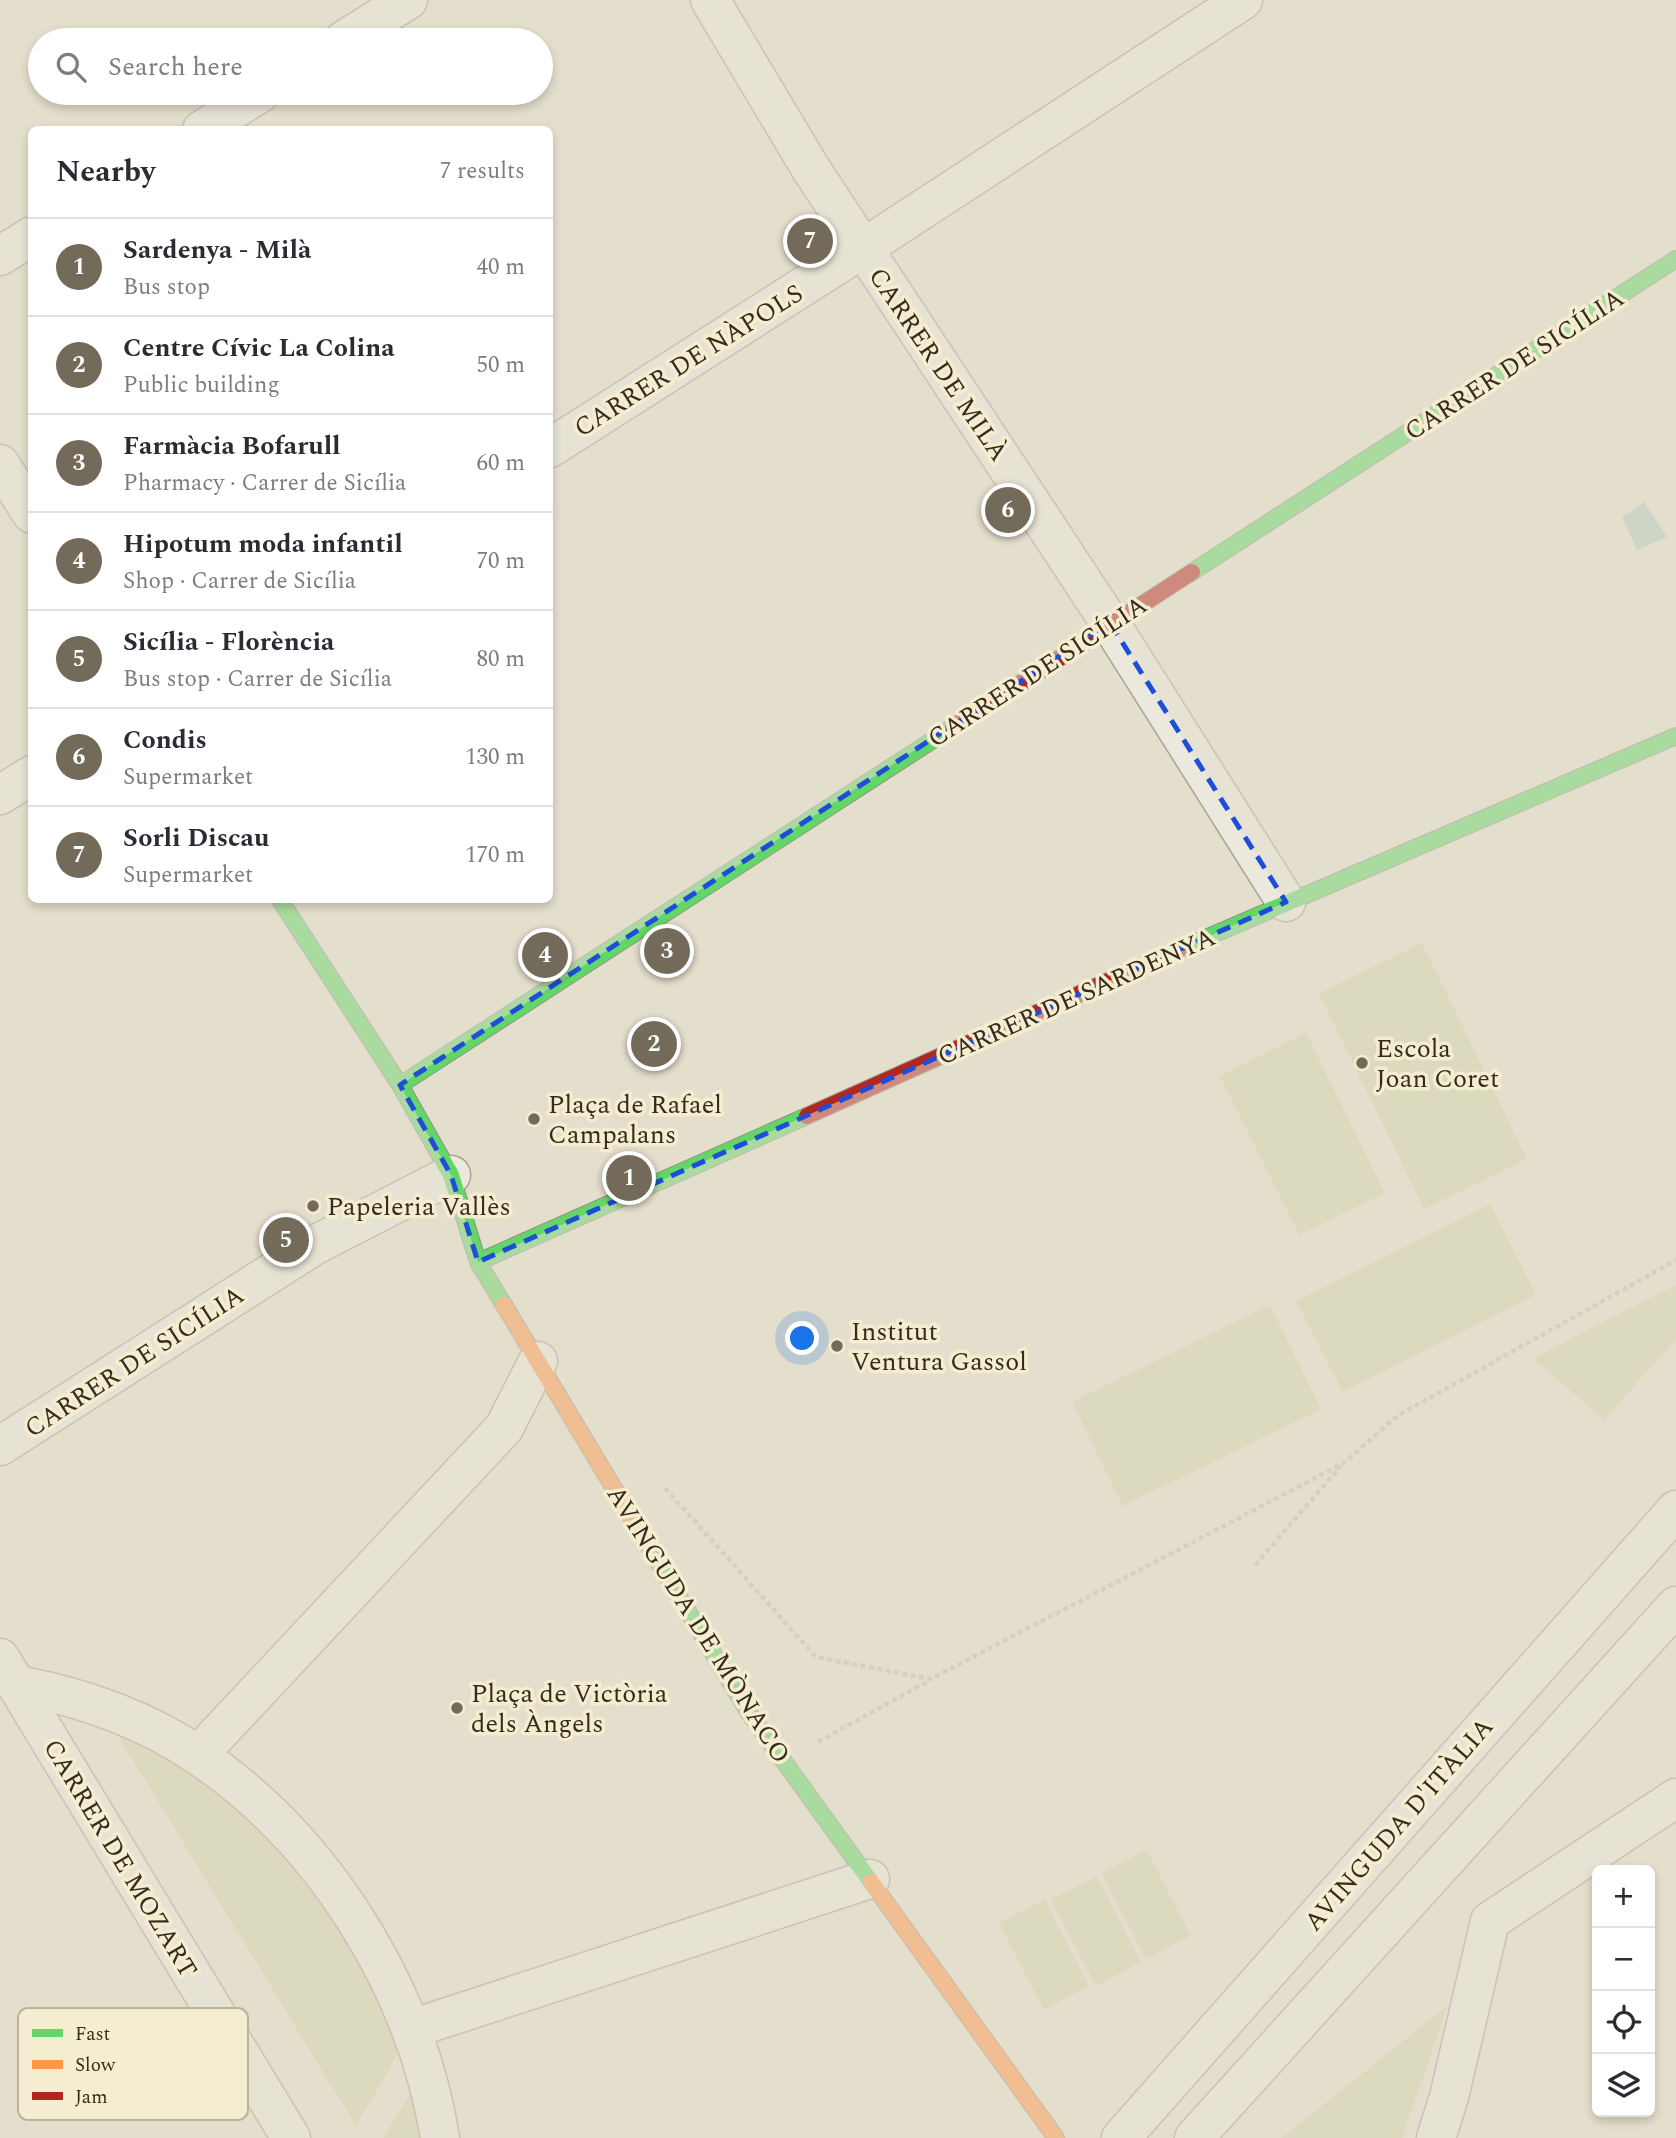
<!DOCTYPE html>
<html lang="en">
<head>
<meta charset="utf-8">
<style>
  :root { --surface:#fff; --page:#f7f7f7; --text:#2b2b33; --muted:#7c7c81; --line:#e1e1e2; --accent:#736a5a }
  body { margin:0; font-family:Spectral,serif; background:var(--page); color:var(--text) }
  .controls { position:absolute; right:21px; bottom:21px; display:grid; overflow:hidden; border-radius:10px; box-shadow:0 4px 10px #0003 }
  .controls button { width:63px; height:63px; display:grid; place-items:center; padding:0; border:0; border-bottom:2px solid var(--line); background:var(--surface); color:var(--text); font:35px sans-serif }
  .you { position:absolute; left:803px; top:1339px; width:24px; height:24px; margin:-18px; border:5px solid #fff; border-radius:50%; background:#1a73e8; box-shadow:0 0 0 10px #1a73e833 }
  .badge { display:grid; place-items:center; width:46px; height:46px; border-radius:50%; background:var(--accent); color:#fff; font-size:23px; font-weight:700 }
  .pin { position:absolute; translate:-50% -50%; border:4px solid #fff; box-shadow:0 2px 7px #0006 }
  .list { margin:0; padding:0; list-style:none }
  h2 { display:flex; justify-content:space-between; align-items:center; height:91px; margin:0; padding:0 28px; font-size:30px }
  h2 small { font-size:23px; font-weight:400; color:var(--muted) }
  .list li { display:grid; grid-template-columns:46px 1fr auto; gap:21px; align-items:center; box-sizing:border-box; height:98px; padding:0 28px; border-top:2px solid var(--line) }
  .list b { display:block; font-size:26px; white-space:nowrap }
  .list p { margin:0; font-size:23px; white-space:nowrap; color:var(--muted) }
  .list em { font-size:23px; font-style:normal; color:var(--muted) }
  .icon { flex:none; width:38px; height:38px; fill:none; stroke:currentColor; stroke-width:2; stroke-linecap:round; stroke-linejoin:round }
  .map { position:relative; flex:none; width:1676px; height:2138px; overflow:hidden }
  .search { position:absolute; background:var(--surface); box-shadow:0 4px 10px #0003; left:28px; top:28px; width:525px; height:77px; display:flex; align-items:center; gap:18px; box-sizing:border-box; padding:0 24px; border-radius:38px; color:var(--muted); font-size:26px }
  .panel { position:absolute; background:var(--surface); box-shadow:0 4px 10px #0003; left:28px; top:126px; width:525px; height:777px; border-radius:10px }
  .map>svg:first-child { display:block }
  .green { fill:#d1d4ae }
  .water { fill:#b6c9bf }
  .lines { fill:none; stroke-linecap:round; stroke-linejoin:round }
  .street-casing { stroke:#a9a294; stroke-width:41 }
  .fast-casing { stroke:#989284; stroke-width:18 }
  .slow-casing { stroke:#989284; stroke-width:18 }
  .jam-casing { stroke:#989284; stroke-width:18 }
  .path { stroke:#c4bfb3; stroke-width:4.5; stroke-dasharray:5 3.5; stroke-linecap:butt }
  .street { stroke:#ebe8dd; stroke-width:38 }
  .fast { stroke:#63d668; stroke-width:16 }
  .slow { stroke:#ff974d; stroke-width:16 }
  .jam { stroke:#b3261e; stroke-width:16 }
  .marked { fill:none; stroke:#1d4ed8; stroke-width:5; stroke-dasharray:14 9; stroke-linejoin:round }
  .poi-dot { fill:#736a5a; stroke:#f5edd0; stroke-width:2.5 }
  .labels { text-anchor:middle; stroke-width:7; stroke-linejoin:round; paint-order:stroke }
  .street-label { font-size:26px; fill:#362b1d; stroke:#f5edd0 }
  .poi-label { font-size:26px; fill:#362b1d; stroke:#f5edd0; text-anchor:start }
  .key { fill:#f5edd0; stroke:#bcb39a; stroke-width:2 }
  .key-label { font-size:19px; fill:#362b1d }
</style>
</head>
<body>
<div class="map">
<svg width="1676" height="2138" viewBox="0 0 1676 2138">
  <rect width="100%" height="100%" fill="#e4decc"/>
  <path class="green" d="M1422 943 1527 1159 1424 1209 1319 993Z
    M1306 1033 1385 1193 1299 1235 1220 1076Z
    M1490 1204 1536 1295 1343 1392 1296 1301Z
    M1676 1285V1339L1604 1420 1533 1358Z
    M1270 1305 1321 1409 1123 1506 1072 1402Z
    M112 1726 141 1737 247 1810 340 1923 403 2045 356 2126Z
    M1147 1850 1191 1936 1146 1959 1102 1873Z
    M1097 1876 1141 1962 1096 1986 1051 1899Z
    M1045 1900 1089 1986 1044 2010 999 1923Z
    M1448 2005 1402 2138H1281L1289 2132Z
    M413 2088 423 2138H383Z"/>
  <path class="water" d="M1644 502 1667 537 1637 550 1622 517Z"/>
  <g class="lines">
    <defs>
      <path id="street" d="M710 0 811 169 1110 623 1286 902
        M344 40 408 0
        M202 130 260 93
        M0 256 32 236
        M550 448 862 249 1243 0
        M0 464 32 514
        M0 795 32 775
        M0 1446 315 1245 451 1175
        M0 1658 291 2138
        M17 1685C81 1697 145 1719 199 1756 325 1841 416 1989 440 2138
        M198 1755 504 1428 538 1361
        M411 2029 870 1879
        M1121 2138 1676 1510
        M1194 2138 1676 1606
        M1436 2138 1449 2097 1490 1921 1676 1798"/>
      <path id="fast" d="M1192 572 1676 259
        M280 900 400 1085 451 1175 478 1262 504 1305
        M1180 949 1676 736
        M400 1085 953 727
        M478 1262 807 1116
        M642 1535 749 1713 871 1882"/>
      <path id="slow" d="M504 1305 642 1535
        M871 1882 1056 2138"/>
      <path id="jam" d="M953 727 1192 572
        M807 1116 1180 949"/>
    </defs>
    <use href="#street" class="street-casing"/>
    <use href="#fast" class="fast-casing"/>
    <use href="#slow" class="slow-casing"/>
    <use href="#jam" class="jam-casing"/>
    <path class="path" d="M665 1488 816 1657 931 1679 1344 1463 1397 1416 1676 1260
      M1255 1565 1341 1466
      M818 1742 930 1680"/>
    <use href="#street" class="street"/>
    <use href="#fast" class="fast"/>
    <use href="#slow" class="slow"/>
    <use href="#jam" class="jam"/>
  </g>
  <path d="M0 0H1676V2138H0ZM1110 623 1286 902 478 1262 451 1175 400 1085Z" fill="#e4decc" fill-opacity=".55" fill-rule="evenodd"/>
  <path class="marked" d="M1110 623 1286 902 478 1262 451 1175 400 1085Z"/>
  <g class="poi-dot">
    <circle cx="1362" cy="1063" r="7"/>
    <circle cx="534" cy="1119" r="7"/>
    <circle cx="313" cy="1206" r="7"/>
    <circle cx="837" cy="1346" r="7"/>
    <circle cx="457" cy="1708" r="7"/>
  </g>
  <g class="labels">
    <g class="street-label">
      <text transform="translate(688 360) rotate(-32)" y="9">CARRER DE NÀPOLS</text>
      <text transform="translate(939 364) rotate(56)" y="9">CARRER DE MILÀ</text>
      <text transform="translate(1514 364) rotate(-33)" y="9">CARRER DE SICÍLIA</text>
      <text transform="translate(1037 671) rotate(-33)" y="9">CARRER DE SICÍLIA</text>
      <text transform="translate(1076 996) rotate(-24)" y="9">CARRER DE SARDENYA</text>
      <text transform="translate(134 1361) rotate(-33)" y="9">CARRER DE SICÍLIA</text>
      <text transform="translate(699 1624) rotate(58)" y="9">AVINGUDA DE MÒNACO</text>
      <text transform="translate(1398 1824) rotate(-49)" y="9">AVINGUDA D'ITÀLIA</text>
      <text transform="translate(121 1858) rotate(59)" y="9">CARRER DE MOZART</text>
    </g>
    <g class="poi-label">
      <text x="1376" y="1057">Escola<tspan x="1376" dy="30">Joan Coret</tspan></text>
      <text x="548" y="1113">Plaça de Rafael<tspan x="548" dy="30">Campalans</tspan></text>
      <text x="327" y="1215">Papeleria Vallès</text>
      <text x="851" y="1340">Institut<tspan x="851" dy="30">Ventura Gassol</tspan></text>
      <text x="471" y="1702">Plaça de Victòria<tspan x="471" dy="30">dels Àngels</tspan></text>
    </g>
  </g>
  <rect x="18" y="2008" width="230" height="112" rx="10" class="key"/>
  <rect x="32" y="2029" width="31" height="8" fill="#63d668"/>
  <rect x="32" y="2060" width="31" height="9" fill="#ff974d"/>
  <rect x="32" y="2092" width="31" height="8" fill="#b3261e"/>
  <g class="key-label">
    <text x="75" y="2040">Fast</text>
    <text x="75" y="2071">Slow</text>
    <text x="75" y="2103">Jam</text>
  </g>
</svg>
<div class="controls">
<button>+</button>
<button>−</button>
<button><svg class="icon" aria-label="locate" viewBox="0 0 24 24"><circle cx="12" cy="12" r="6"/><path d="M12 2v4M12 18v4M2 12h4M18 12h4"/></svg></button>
<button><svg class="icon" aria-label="layers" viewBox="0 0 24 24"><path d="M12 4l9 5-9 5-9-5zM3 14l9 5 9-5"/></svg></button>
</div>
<div class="you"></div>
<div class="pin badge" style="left:629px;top:1178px">1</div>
<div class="pin badge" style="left:654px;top:1044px">2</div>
<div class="pin badge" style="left:667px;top:951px">3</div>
<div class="pin badge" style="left:545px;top:955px">4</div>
<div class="pin badge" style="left:286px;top:1240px">5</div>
<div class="pin badge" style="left:1008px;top:510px">6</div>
<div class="pin badge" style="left:810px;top:241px">7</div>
<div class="search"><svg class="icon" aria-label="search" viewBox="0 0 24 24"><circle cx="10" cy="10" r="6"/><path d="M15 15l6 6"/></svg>Search here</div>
<section class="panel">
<h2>Nearby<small>7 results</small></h2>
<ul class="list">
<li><span class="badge">1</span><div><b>Sardenya - Milà</b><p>Bus stop</p></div><em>40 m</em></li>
<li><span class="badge">2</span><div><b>Centre Cívic La Colina</b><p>Public building</p></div><em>50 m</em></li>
<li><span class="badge">3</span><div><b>Farmàcia Bofarull</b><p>Pharmacy · Carrer de Sicília</p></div><em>60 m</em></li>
<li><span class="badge">4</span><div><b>Hipotum moda infantil</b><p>Shop · Carrer de Sicília</p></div><em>70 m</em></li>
<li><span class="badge">5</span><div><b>Sicília - Florència</b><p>Bus stop · Carrer de Sicília</p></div><em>80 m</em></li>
<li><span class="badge">6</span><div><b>Condis</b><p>Supermarket</p></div><em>130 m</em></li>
<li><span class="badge">7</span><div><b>Sorli Discau</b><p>Supermarket</p></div><em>170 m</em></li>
</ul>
</section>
</div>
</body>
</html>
